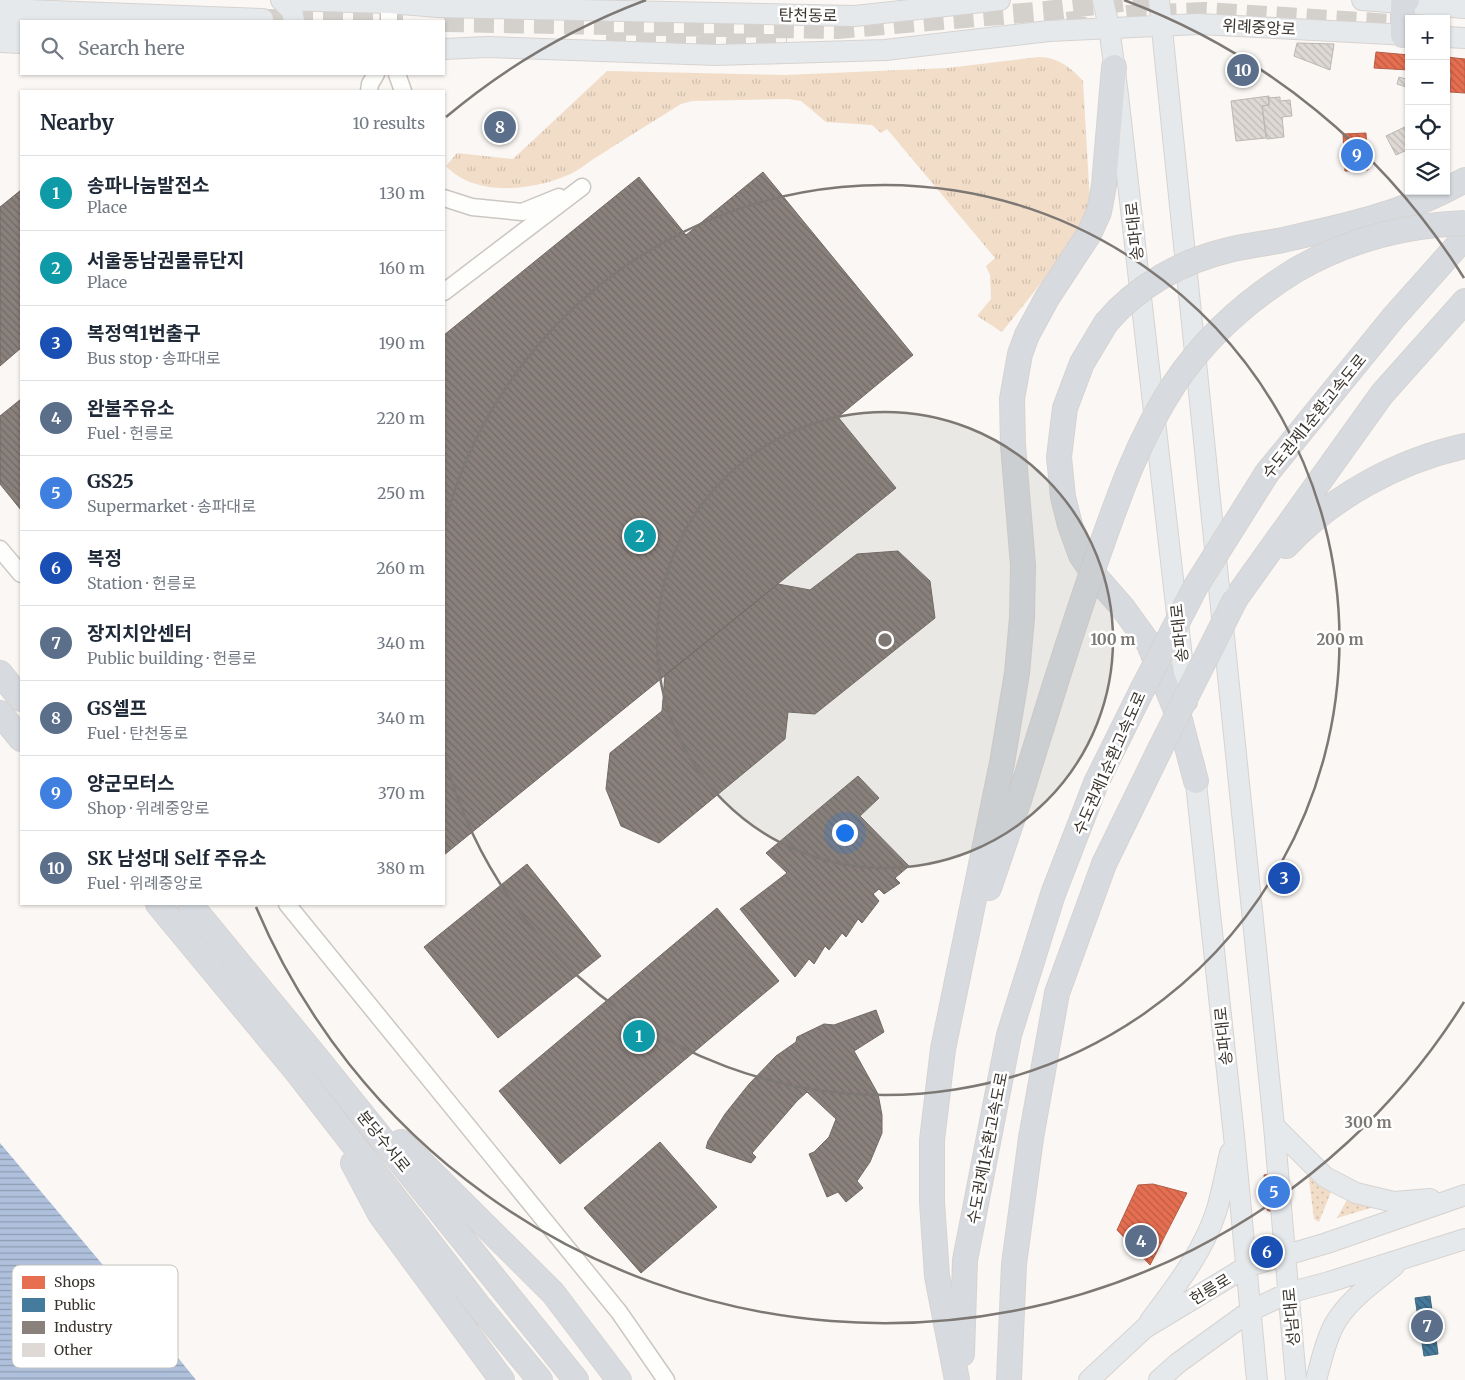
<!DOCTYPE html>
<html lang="en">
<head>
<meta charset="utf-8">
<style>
  :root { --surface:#fff; --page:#f2f2f3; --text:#1f2937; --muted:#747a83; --line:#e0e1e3; --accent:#b45309 }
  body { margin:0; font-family:Merriweather,"Noto Sans KR",serif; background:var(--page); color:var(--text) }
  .controls { position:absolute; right:15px; top:15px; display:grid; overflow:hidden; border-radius:0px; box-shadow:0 1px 4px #0004 }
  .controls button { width:45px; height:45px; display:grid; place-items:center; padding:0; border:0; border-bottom:1px solid var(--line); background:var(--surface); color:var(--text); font:25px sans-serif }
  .you { position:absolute; left:844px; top:832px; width:18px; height:18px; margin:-12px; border:4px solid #fff; border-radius:50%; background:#1a73e8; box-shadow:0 0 0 8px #1a73e833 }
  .badge { display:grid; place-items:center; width:32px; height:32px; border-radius:50%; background:var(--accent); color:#fff; font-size:16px; font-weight:700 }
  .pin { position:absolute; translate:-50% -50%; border:2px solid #fff; box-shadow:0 1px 5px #0006 }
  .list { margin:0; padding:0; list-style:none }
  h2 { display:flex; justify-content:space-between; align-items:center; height:65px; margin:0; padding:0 20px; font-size:21px }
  h2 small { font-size:16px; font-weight:400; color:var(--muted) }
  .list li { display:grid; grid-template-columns:32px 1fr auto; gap:15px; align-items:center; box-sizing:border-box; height:75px; padding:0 20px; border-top:1px solid var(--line) }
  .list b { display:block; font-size:19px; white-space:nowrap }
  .list p { margin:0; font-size:16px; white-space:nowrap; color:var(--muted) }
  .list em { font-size:16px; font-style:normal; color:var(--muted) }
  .icon { flex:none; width:28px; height:28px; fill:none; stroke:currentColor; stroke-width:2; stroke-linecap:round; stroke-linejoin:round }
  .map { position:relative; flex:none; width:1465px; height:1380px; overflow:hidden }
  .search { position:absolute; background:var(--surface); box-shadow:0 1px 4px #0004; left:20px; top:20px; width:425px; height:55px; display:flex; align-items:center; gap:12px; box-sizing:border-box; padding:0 18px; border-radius:0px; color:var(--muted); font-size:19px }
  .panel { position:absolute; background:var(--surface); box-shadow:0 1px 4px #0004; left:20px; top:90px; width:425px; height:815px; border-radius:0px }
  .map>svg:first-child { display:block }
  .grass { fill:url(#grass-dots) }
  .park { fill:url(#park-tufts) }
  .water { fill:url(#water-rules) }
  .shops { fill:url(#shops-back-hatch); stroke:#b35d46 }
  .public { fill:url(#public-back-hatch); stroke:#42667c }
  .industry { fill:url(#industry-back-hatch); stroke:#726a65 }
  .building { fill:url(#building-back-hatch); stroke:#bbb7b3 }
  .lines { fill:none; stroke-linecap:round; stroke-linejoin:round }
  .major-tunnel { stroke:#d4d0cc; stroke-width:20; stroke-dasharray:20 10; stroke-linecap:butt }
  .minor-casing { stroke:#cbc7c2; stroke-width:19 }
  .major-casing { stroke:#d6d3d1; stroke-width:22 }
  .highway-casing { stroke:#d6d3d1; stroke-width:26 }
  .minor { stroke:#fefefd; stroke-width:16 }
  .major { stroke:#e6e9ec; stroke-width:20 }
  .highway { stroke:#d7dbe0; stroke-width:24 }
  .highway-bridge-casing { stroke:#d6d3d1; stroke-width:26; stroke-linecap:butt }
  .highway-bridge { stroke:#d7dbe0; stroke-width:24 }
  .ring { fill:none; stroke:#7d7873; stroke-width:2.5 }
  .labels { text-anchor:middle; stroke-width:5; stroke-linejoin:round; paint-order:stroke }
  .street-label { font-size:16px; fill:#3a342e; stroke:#fff }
  .key { fill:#fff; stroke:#c4c2c0; stroke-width:1 }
  .key-label { font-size:14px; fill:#3a342e }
  .centre { fill:#7d7873; stroke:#fff; stroke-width:2.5 }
  .ring-label { font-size:15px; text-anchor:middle; font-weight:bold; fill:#7d7873; stroke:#fff; stroke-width:5; stroke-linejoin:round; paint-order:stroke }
</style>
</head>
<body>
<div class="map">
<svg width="1465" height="1380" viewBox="0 0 1465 1380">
  <defs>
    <pattern id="grass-dots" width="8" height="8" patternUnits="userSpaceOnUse" patternTransform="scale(1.25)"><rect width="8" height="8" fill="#f2ddc9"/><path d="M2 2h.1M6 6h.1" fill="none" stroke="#d0bead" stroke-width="1.8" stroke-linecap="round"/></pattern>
    <pattern id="park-tufts" width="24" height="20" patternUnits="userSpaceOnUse" patternTransform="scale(1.25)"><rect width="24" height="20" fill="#f2ddc9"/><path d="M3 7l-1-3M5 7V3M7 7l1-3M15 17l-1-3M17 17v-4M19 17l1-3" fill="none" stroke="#d0bead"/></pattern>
    <pattern id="water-rules" width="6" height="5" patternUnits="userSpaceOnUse" patternTransform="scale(1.25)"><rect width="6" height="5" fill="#aec0dc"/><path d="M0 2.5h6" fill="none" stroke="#8f9db3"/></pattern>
    <pattern id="shops-back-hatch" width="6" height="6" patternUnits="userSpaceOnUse" patternTransform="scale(1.25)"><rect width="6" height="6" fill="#e76f51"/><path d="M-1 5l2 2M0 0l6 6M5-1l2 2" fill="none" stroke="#bc5c44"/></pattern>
    <pattern id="public-back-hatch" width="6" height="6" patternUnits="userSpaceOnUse" patternTransform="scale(1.25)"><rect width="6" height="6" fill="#457b9d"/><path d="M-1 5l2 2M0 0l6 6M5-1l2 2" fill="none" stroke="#386079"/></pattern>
    <pattern id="industry-back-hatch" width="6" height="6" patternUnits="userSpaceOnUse" patternTransform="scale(1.25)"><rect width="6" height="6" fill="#8a817c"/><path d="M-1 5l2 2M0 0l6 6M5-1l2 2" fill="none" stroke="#726a66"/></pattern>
    <pattern id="building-back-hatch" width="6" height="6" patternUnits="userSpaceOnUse" patternTransform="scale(1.25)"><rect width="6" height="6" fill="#ded9d5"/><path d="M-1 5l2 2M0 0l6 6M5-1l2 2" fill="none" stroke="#bfbbb7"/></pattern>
  </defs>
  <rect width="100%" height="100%" fill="#faf7f4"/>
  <path class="grass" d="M1308 1171 1333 1187 1319 1222 1314 1219Z
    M1350 1194 1381 1205 1337 1218Z"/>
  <path class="park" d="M1039 57C1057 57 1072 68 1083 81L1090 203 1069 248 1002 332 977 316 991 299 990 275 986 266 995 258 887 129 881 133 872 125 826 122 801 101 788 99 692 101 681 104C654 121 626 138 600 155 589 161 579 171 568 175 531 191 475 197 446 166L457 153 513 159 607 71 785 75 947 68Z"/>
  <path class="water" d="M0 1143 135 1303 130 1308 136 1319 145 1317 196 1380H0Z"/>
  <path class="shops" d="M1376 52 1409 55V70L1374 68Z
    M1446 57 1465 59V93L1450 92 1451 73H1446Z
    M1366 133 1368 170 1345 171 1343 134Z
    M1281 1173 1285 1209 1269 1211 1267 1210 1264 1175Z
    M1153 1184 1187 1193 1150 1265 1117 1230 1138 1185Z"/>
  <path class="public" d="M1430 1296 1438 1354 1424 1356 1415 1298Z"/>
  <path class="industry" d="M763 172 913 355 838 417 896 488 444 855V335L639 177 686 235Z
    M21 190V348L0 366V207Z
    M21 399V510L0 484V416Z
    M898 551 930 581 935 618 815 714 788 712 785 739 659 843 621 826 606 789 610 753 662 711 665 675 778 584 810 590 857 554Z
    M858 776 879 798 860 816 909 866 895 878 900 883 884 894 879 889 873 894 879 901 862 923 858 919 846 937 842 933 829 950 825 946 814 964 809 959 795 977 740 909 787 873 766 853Z
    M527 864 601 956 498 1038 424 947Z
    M717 908 779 981 560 1164 499 1091Z
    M876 1010 884 1032 854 1051 878 1094 882 1115V1133L870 1162 857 1181 863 1188 846 1202 838 1192 827 1197 809 1154 814 1152 829 1137 836 1119 807 1092 797 1101 752 1153 756 1157 751 1163 706 1148 708 1141 725 1114 749 1084 776 1056 796 1042 797 1037 824 1024 834 1025Z
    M660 1142 717 1207 641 1273 584 1208Z"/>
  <path class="building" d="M1297 43 1334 44 1330 70 1294 56Z
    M1399 77 1409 80V88L1397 84Z
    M1269 96V105L1262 106 1266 138 1236 141 1231 101Z
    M1280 97V101L1290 100 1292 116 1282 117 1284 137 1267 139 1262 106 1269 105 1268 98Z
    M1409 125V149L1396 155 1386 136Z"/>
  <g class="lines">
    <path class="major-tunnel" d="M263 19 413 21
      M444 22 837 29 1046 11 1129 1 1167 0
      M1067 22 1127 15 1206 12 1392 24
      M606 42 787 44"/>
    <defs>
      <path id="minor" d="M389 0V21
        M397 74 403 91
        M369 91 370 84 376 74
        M444 198 472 207 522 212 559 197
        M444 292 582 187
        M0 549 21 574
        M287 904 619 1312 666 1380"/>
      <path id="major" d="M281 0 292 11 294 21
        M284 0 389 3 438 7 855 16 1000 0
        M1103 0 1109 27 1118 95 1187 702
        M1159 0 1274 1126 1296 1380
        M1362 0 1465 8
        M0 9 263 19
        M0 24 21 25
        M1446 37 1465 38
        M0 42 21 43
        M444 49 487 47 716 55 885 50 1049 31 1199 24 1409 35
        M1194 765 1234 1136 1257 1380
        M1274 1126 1325 1177 1356 1193 1394 1202 1430 1199
        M1150 1321C1176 1286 1204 1251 1217 1209 1222 1191 1226 1171 1230 1153
        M1089 1380 1145 1328 1246 1267 1327 1243 1465 1195
        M1159 1380 1178 1363 1250 1311 1288 1293 1329 1282 1465 1239
        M1316 1380C1321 1362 1325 1342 1334 1325 1347 1301 1373 1283 1394 1266"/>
      <path id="highway" d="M1403 35V4L1407 0
        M1446 190 1465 180
        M1278 241C1335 228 1391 217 1444 191
        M1106 323 1082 363 1065 408 1059 457 1063 497 1070 525 1081 555 1095 576 1123 608 1149 644 1180 720 1196 781
        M1267 473 1393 318 1465 237
        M1286 546C1333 496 1398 461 1465 446
        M1236 598 1382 394 1465 301
        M0 673 21 699
        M0 713 21 739
        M989 888 1019 800 1054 688
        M158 904 297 1072 478 1305 540 1380
        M190 904 316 1057 576 1380
        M401 1142 553 1293 619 1380
        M353 1163 380 1214 502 1380
        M962 1354 965 1260 1009 1035 1053 894 1096 783 1142 690
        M957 1380 937 1276 932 1202V1140L943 1049 1002 763 1017 673 1022 618 1023 565 1013 445 1012 399 1020 354 1027 335 1047 298 1089 234 1099 212 1104 185 1114 67
        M1009 1380 1014 1264 1031 1138 1057 993 1104 864 1160 749"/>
    </defs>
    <use href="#minor" class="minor-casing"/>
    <use href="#major" class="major-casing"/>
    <use href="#highway" class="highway-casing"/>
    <use href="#minor" class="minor"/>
    <use href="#major" class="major"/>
    <use href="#highway" class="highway"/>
    <defs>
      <path id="highway-bridge" d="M1106 323C1137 286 1182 261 1229 250 1245 246 1262 244 1278 241
        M1054 688C1068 644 1082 601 1097 558 1118 498 1139 437 1175 383 1206 337 1249 299 1296 270 1348 240 1405 225 1465 223
        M1142 690 1196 586 1267 473
        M1160 749 1236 598"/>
    </defs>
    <use href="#highway-bridge" class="highway-bridge-casing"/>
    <use href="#highway-bridge" class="highway-bridge"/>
  </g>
  <circle cx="885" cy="640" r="228" fill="#7d7873" fill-opacity=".12"/>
  <g class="ring">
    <circle cx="885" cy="640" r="228"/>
    <path d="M444 526A455 455 0 1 1 444 754"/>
    <path d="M1464 1002A683 683 0 0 1 256 907M446 117A683 683 0 0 1 646 0M1124 0A683 683 0 0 1 1464 278"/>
  </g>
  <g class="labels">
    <g class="street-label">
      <text transform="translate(808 15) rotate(1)" y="6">탄천동로</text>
      <text transform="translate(1259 27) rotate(3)" y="6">위례중앙로</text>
      <text transform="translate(1134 231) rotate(-96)" y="6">송파대로</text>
      <text transform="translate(1314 416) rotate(-51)" y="6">수도권제1순환고속도로</text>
      <text transform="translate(1179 633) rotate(-96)" y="6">송파대로</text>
      <text transform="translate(1109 763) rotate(-66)" y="6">수도권제1순환고속도로</text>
      <text transform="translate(1223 1036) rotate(-96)" y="6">송파대로</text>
      <text transform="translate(384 1141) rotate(51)" y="6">분당수서로</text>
      <text transform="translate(987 1148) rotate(-79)" y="6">수도권제1순환고속도로</text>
      <text transform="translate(1210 1289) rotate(-31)" y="6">헌릉로</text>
      <text transform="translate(1291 1317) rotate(-95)" y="6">성남대로</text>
    </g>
  </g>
  <rect x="12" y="1265" width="166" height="103" rx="8" class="key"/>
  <rect x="22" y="1276" width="23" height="13" fill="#e76f51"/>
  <rect x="22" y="1298" width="23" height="14" fill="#457b9d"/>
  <rect x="22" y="1321" width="23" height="13" fill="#8a817c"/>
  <rect x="22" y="1343" width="23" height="14" fill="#ded9d5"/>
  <g class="key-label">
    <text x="54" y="1287">Shops</text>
    <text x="54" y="1310">Public</text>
    <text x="54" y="1332">Industry</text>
    <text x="54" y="1355">Other</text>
  </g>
  <circle cx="885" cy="640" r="8" class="centre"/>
  <g class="ring-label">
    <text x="1113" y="645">100 m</text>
    <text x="1340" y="645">200 m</text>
    <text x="1368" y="1128">300 m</text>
  </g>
</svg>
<div class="controls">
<button>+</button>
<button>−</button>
<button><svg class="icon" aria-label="locate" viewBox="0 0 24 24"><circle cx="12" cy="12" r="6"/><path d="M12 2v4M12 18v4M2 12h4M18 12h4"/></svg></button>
<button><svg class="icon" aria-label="layers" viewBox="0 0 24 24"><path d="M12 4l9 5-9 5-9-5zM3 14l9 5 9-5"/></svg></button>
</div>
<div class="you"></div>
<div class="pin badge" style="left:639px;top:1036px;background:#0f9aa8">1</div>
<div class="pin badge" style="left:640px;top:536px;background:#0f9aa8">2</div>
<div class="pin badge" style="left:1284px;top:878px;background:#1a4fb4">3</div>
<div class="pin badge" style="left:1141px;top:1241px;background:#5c6f8a">4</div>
<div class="pin badge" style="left:1274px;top:1192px;background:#3f7fe0">5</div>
<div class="pin badge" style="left:1267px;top:1252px;background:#1a4fb4">6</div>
<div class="pin badge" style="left:1427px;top:1326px;background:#5c6f8a">7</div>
<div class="pin badge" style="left:500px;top:127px;background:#5c6f8a">8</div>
<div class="pin badge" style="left:1357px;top:155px;background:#3f7fe0">9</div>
<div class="pin badge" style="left:1243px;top:70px;background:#5c6f8a">10</div>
<div class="search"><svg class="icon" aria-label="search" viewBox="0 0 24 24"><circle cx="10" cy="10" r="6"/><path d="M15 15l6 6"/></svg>Search here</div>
<section class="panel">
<h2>Nearby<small>10 results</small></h2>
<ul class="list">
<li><span class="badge" style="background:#0f9aa8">1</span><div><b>송파나눔발전소</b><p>Place</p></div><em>130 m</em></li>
<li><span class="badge" style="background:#0f9aa8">2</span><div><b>서울동남권물류단지</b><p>Place</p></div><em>160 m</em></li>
<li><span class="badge" style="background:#1a4fb4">3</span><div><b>복정역1번출구</b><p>Bus stop · 송파대로</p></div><em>190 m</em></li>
<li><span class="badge" style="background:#5c6f8a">4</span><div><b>완불주유소</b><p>Fuel · 헌릉로</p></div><em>220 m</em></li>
<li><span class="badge" style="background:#3f7fe0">5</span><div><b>GS25</b><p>Supermarket · 송파대로</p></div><em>250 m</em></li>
<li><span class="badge" style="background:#1a4fb4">6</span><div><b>복정</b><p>Station · 헌릉로</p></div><em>260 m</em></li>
<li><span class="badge" style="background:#5c6f8a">7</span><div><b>장지치안센터</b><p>Public building · 헌릉로</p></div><em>340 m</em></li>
<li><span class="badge" style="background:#5c6f8a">8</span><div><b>GS셀프</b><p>Fuel · 탄천동로</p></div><em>340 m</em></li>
<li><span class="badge" style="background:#3f7fe0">9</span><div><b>양군모터스</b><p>Shop · 위례중앙로</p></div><em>370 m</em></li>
<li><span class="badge" style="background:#5c6f8a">10</span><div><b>SK 남성대 Self 주유소</b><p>Fuel · 위례중앙로</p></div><em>380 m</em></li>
</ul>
</section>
</div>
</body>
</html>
